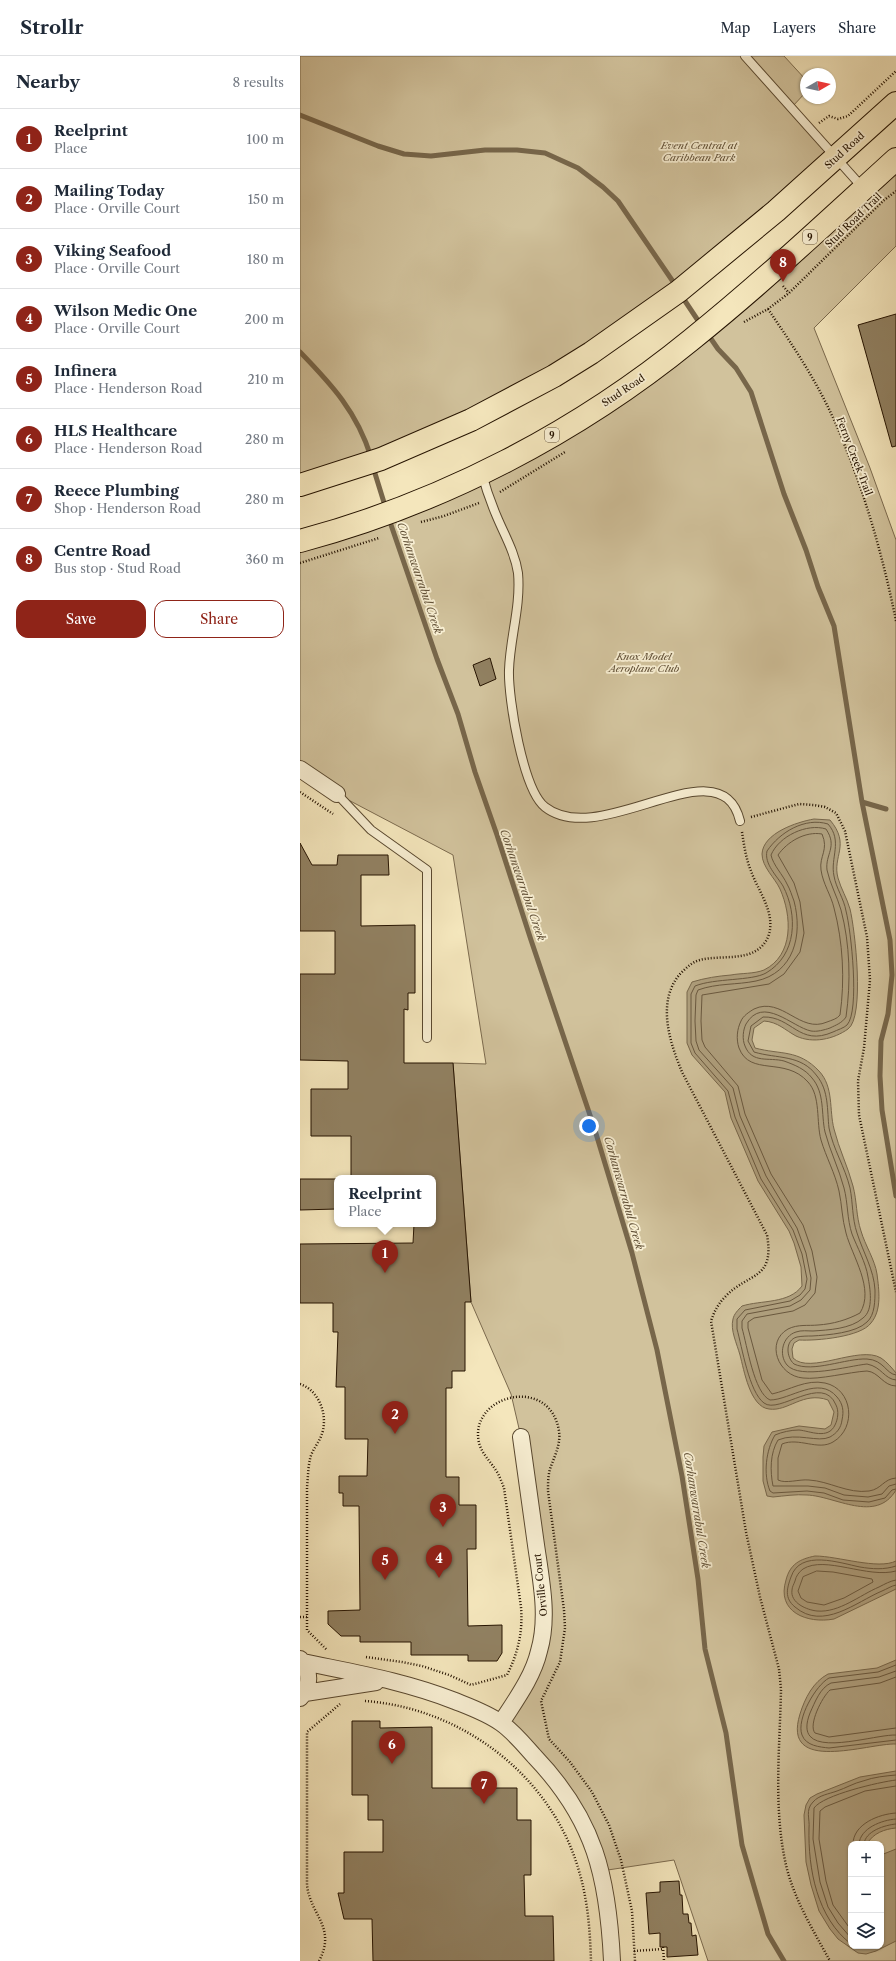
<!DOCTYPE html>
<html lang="en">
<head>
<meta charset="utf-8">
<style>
  :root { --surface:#fff; --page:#f2f2f3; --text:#1f2937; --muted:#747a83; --line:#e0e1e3; --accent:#8f2418 }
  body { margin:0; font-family:"Libre Caslon Text",serif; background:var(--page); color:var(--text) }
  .controls { position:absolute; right:12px; bottom:12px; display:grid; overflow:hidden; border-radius:8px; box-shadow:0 1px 3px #0004 }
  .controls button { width:36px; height:36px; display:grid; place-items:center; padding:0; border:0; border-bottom:1px solid var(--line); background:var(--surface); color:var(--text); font:20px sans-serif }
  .compass { position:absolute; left:500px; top:12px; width:36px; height:36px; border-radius:50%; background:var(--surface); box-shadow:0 1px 3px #0004; rotate:81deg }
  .you { position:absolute; left:289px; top:1070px; width:14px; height:14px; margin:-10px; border:3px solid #fff; border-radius:50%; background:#1a73e8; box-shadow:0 0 0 6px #1a73e833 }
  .badge { display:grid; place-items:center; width:26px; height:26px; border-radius:50%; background:var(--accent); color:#fff; font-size:13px; font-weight:700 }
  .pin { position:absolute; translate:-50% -33px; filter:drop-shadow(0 1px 2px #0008) }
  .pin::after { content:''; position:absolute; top:21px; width:14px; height:12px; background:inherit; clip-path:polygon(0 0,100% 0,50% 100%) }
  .popup { position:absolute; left:34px; top:1119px; width:102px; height:52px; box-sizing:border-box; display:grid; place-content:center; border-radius:8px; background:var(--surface); filter:drop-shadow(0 1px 3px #0005); font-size:13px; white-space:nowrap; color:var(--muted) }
  .popup b { font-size:15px; color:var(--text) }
  .popup::after { content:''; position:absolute; left:50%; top:100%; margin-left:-8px; border:8px solid transparent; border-top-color:var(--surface) }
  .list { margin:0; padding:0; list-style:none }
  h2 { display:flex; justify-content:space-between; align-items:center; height:52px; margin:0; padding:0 16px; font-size:17px }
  h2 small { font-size:13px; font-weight:400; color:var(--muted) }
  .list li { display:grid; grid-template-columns:26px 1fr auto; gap:12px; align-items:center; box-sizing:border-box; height:60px; padding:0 16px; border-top:1px solid var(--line) }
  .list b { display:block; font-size:15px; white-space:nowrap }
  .list p { margin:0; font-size:13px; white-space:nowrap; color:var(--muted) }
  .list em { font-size:13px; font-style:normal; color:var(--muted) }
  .actions { display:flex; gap:8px; padding:12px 16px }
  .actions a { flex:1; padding:9px 0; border:1px solid var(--accent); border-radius:12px; text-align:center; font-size:14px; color:var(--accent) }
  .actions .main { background:var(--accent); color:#fff }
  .icon { flex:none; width:22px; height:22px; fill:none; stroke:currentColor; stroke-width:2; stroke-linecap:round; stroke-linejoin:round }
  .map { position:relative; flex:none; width:596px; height:1905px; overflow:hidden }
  header { display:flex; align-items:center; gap:24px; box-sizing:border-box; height:56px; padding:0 20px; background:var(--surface); border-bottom:1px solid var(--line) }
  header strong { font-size:19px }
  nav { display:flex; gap:22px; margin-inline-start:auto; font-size:14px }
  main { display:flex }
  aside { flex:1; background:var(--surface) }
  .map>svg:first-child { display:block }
  .green { fill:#d1c29c; stroke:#7b6a4e; fill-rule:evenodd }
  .water { fill:#ae9e7c; stroke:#77664a }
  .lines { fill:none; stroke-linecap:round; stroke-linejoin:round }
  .shore { stroke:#6a583e; stroke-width:1 }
  .stream { stroke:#77664a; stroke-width:5 }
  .building { fill:#918162; stroke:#251300 }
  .service-casing { stroke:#59482f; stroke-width:10 }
  .minor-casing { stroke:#59482f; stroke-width:18 }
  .trunk-casing { stroke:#251300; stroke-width:24 }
  .path { stroke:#251300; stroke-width:2.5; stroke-dasharray:1 2; stroke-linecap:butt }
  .service { stroke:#f8efd3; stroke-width:8 }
  .minor { stroke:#f8efd3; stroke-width:16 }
  .trunk { stroke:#f4e6bc; stroke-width:22 }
  .labels { text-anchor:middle; stroke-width:3.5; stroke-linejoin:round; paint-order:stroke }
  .shield { fill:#f8efd3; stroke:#64553f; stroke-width:1 }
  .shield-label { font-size:9px; font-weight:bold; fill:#251300 }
  .park-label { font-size:10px; font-style:italic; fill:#615037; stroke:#f8efd3 }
  .street-label { font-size:10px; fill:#251300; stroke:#f8efd3 }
  .water-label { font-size:11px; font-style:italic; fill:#635238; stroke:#f8efd3 }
</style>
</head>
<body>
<header>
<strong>Strollr</strong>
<nav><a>Map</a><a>Layers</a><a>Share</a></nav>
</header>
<main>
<aside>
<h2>Nearby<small>8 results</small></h2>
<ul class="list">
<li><span class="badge">1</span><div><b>Reelprint</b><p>Place</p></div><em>100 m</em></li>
<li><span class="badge">2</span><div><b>Mailing Today</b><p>Place · Orville Court</p></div><em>150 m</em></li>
<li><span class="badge">3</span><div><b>Viking Seafood</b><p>Place · Orville Court</p></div><em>180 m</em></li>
<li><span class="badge">4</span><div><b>Wilson Medic One</b><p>Place · Orville Court</p></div><em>200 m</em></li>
<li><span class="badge">5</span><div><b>Infinera</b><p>Place · Henderson Road</p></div><em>210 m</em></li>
<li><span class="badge">6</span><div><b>HLS Healthcare</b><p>Place · Henderson Road</p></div><em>280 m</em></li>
<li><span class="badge">7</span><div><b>Reece Plumbing</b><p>Shop · Henderson Road</p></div><em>280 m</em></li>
<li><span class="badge">8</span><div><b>Centre Road</b><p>Bus stop · Stud Road</p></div><em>360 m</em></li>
</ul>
<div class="actions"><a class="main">Save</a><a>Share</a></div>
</aside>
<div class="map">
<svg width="596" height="1905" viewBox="0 0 596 1905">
  <rect width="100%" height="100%" fill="#f4e6bc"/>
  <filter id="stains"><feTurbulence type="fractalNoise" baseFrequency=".005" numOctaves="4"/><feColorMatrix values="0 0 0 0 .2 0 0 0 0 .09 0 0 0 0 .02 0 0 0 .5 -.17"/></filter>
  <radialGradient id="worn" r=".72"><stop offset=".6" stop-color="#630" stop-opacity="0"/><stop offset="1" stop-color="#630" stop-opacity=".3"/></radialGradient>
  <path class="green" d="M0 0H484L506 24V36L492 51 534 102 254 320 0 429Z
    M596 103V190L514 272 570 412 596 484V1905H408L374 1804 301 1815 281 1761 201 1667 243 1574 221 1381 211 1338 171 1246 153 1007 186 1008 153 799 37 738 0 713V485L37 475 290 356ZM551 1788H581V1890H551Z"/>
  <path class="water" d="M514 763 530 764C551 789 532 800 538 822 541 833 547 842 550 853 555 873 565 961 548 973 534 983 513 988 496 980 485 974 478 966 464 965L454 972 452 984 455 992C481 999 498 993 519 1015 534 1031 529 1054 534 1073 539 1093 548 1111 553 1130 557 1145 556 1160 561 1175 565 1189 575 1204 577 1218 579 1234 582 1254 571 1267 561 1281 516 1285 499 1284L494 1287 492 1293 493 1302C510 1319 559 1289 581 1302 587 1306 592 1312 596 1317V1434C576 1468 535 1440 507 1439 496 1438 484 1440 473 1441L467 1440 463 1425V1401L464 1390 472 1376 499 1370 525 1373 531 1369 534 1356 528 1344C503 1335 488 1356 469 1353 450 1351 444 1314 440 1299 437 1288 430 1274 433 1263 434 1258 438 1254 442 1250 461 1244 489 1248 502 1230L501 1211 494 1187 489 1175 458 1125 431 1062 425 1036 392 999 387 987V936L392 926C405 922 418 920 431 919 441 917 454 918 464 914 494 899 492 860 480 833 475 822 462 811 462 798 463 777 497 766 514 763Z
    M515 1500C538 1500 578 1514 596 1505V1533L534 1563C507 1568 476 1556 486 1524 490 1508 500 1503 515 1500Z
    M596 1604V1688C568 1687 481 1719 500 1658 505 1642 513 1626 528 1618L577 1612Z
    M596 1715V1772C585 1773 573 1777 567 1788H551V1890H581V1799L596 1793V1885L576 1895 566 1898 558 1897 538 1883 530 1873 519 1855 511 1829 506 1806 504 1759 506 1749 510 1742 517 1738 560 1721Z"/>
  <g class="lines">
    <path class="shore" d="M596 1319C586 1318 584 1304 567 1303 546 1302 513 1317 494 1308 486 1301 485 1284 497 1281 502 1280 508 1280 512 1280 528 1279 556 1277 567 1266 575 1259 575 1244 575 1234 574 1214 563 1196 557 1177 552 1162 553 1147 550 1132 545 1111 533 1093 529 1072 527 1054 529 1035 517 1020 501 998 477 1003 454 996L448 985 451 970 463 961C492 960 499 991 533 976 537 974 544 972 547 969 560 955 551 874 546 855 544 843 536 832 534 820 530 802 543 785 528 768 505 761 480 776 467 795 464 808 477 820 483 830 498 859 497 899 466 917 452 925 415 922 395 930L391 938V987L395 997 428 1035 435 1061 461 1123 493 1174 502 1198 507 1223 505 1233 500 1239 490 1245 445 1254 437 1263V1273C442 1291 449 1336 464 1347 479 1359 523 1317 536 1349 539 1355 538 1363 535 1369 528 1384 510 1375 499 1374 491 1374 482 1376 475 1379 466 1394 463 1418 470 1435L473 1437 507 1435 524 1437 543 1444 569 1446 585 1442 592 1434 596 1433
      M596 1324C584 1323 582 1311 567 1308 548 1310 500 1324 487 1309 478 1298 483 1280 496 1276 501 1274 508 1275 513 1275 528 1274 551 1273 563 1262 574 1254 570 1232 568 1221 566 1207 557 1191 552 1178 547 1163 548 1147 544 1132 539 1113 530 1095 525 1076 521 1058 525 1037 512 1022 505 1013 495 1009 484 1005 469 1001 452 1008 445 990 442 983 443 974 446 968 463 939 492 971 511 975 517 976 524 974 530 972 536 969 542 967 546 961 551 926 550 888 541 854 537 840 530 828 527 814 525 798 538 791 526 773 507 767 479 780 471 799 473 809 483 819 487 828 490 833 492 840 494 845 503 879 494 917 456 925 437 929 417 927 398 934L396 939 395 965 396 985 399 994 433 1032 440 1060 466 1120 497 1172 506 1197 511 1222 510 1234 501 1244 490 1250 447 1258 442 1265V1272C447 1289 454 1337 470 1344 490 1344 519 1319 537 1341 543 1348 544 1355 542 1364 541 1372 537 1377 530 1381 518 1387 497 1376 478 1384 470 1397 470 1415 473 1430H508L525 1432 544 1439 568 1441 582 1438 589 1430 596 1428
      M596 1330C583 1330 579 1316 567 1315 549 1316 519 1324 503 1322 478 1320 465 1286 488 1273 498 1268 508 1270 518 1269 533 1268 547 1264 560 1257 575 1233 552 1200 546 1177 542 1163 542 1149 539 1135 535 1117 526 1101 521 1084 516 1066 521 1040 508 1026 485 1000 450 1021 439 992 436 983 437 973 441 965 443 960 449 956 454 953 482 940 500 978 527 966 532 964 537 963 540 959 545 924 543 886 534 852 531 839 523 828 521 814 519 800 529 794 522 778 505 775 487 786 478 799L494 827 500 846 504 877 500 896 484 918 469 928 402 939 401 965 402 984 405 991 438 1030 445 1058 471 1118 503 1169 512 1195 517 1221 515 1237 505 1249 493 1255 454 1262 448 1266V1272L462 1324 472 1338C490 1334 506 1323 525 1327 553 1333 557 1372 533 1386 518 1395 499 1381 482 1388L478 1402V1424C486 1428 499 1423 509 1424 529 1425 548 1438 569 1435 582 1433 583 1423 596 1422
      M596 1510C584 1514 572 1513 560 1511 540 1507 500 1493 491 1521 487 1532 484 1542 495 1551 523 1575 556 1546 582 1535 587 1533 591 1530 596 1529
      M517 1515 533 1516 572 1523 573 1526 544 1542 524 1549 507 1546 501 1542 498 1535 503 1521Z
      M596 1515C568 1523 525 1499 503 1513 499 1516 496 1520 495 1525 494 1528 492 1531 492 1534 490 1547 507 1554 517 1555 539 1557 560 1539 579 1531 585 1528 590 1525 596 1524
      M596 1609 578 1616 529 1622C516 1629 496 1663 502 1679 506 1690 520 1691 529 1692L596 1684
      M596 1615 579 1621 531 1627C520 1632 515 1646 510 1657 490 1708 572 1678 596 1679
      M596 1621 580 1627 530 1634C522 1641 508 1669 515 1677L529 1681 596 1672
      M553 1788C553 1768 579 1758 596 1757
      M559 1788C560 1772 582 1764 596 1763
      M564 1788C565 1775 585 1769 596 1768
      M551 1874 533 1849 526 1825 519 1783 520 1755 525 1751 565 1735 596 1730
      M551 1882 538 1867 528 1851 520 1826 513 1783 514 1752C523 1739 579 1726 596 1724
      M551 1888C517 1862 508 1813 509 1772 510 1763 505 1754 513 1746 519 1739 529 1738 537 1735 546 1732 554 1727 563 1725 574 1721 585 1720 596 1719"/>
    <path class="stream" d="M0 59 78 90 104 98 131 100 185 94H217L245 97 278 112 303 131 318 145 376 230
      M381 239 401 269
      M407 277 418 293 436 312 451 336 484 438 506 494 518 531 534 570 562 746 586 753
      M0 296C32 329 57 356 71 401
      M73 411 86 453
      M89 463 137 603 158 658 175 716 197 779 231 884 294 1071 332 1197 357 1294 382 1420 398 1523 405 1593 426 1677 442 1789 468 1878 484 1905
      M562 746 590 884 592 919 588 958 581 985 580 1020 582 1054 596 1140"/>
  </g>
  <path class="building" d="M596 258V390L592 391 558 269Z
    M190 602 196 623 180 630 173 609Z
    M0 787 12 809H37L38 799H88L89 819H61V870L115 869V937H108V954L104 953V1007H153L171 1246H165V1315H152V1332H146V1421H159V1449H176V1493H167L168 1570 202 1569V1597L197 1605H168V1599H111V1586H60V1580H41L28 1568V1555L60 1554 59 1450H43V1437H39V1420H67L68 1383H45V1331H36L38 1276H33V1247H0V1188L113 1187 114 1168H133V1122H51V1080H11V1033H48V1005L0 1004V918H35V875H0Z
    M0 1123H37V1153L0 1154Z
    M52 1665H80V1672L132 1671V1732H217V1764H231V1819H224L225 1860H253L254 1905H73L72 1863H44L38 1837H44V1796H83V1764H68V1739H52Z
    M379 1825 380 1839H382L383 1858H388L389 1867H391L392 1880 396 1879 398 1899 367 1901V1891H360V1877L349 1878 346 1837 360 1836V1826Z"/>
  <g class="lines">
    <defs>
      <path id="service" d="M445 0 563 132
        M182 418C186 433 191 447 197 461 205 480 215 497 218 517 221 550 210 582 209 614 208 642 223 734 245 751 301 795 421 686 440 765
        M37 738 71 774 127 814V982"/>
      <path id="minor" d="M0 713 37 738
        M0 1603C11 1613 11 1632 0 1642
        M3 1606C55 1617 104 1625 155 1645 170 1651 187 1657 201 1667 214 1676 225 1690 235 1701 295 1764 308 1821 312 1905
        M5 1637 76 1626
        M201 1667C215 1645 233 1621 239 1595 249 1561 241 1524 236 1489 231 1453 226 1417 221 1381"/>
      <path id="trunk" d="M0 429 81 403 171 364 254 320 291 297 379 235 476 155 596 47
        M0 485C142 447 277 377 391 284 462 227 529 164 596 103"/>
    </defs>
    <use href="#service" class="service-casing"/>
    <use href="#minor" class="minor-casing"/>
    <use href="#trunk" class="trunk-casing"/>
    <path class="path" d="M519 67 529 60 538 63 548 60 596 15
      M483 230 489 237
      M468 253C494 291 520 330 538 373 564 434 583 500 596 565
      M444 266 468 253 489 237 583 145 596 135
      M200 436 265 396
      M121 466 144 460 179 447
      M0 507 79 482
      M0 736 33 758
      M451 761 499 748 514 749 525 751 536 757 545 775 567 881 570 924 564 992 558 1025 559 1059 596 1236
      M442 776C444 789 446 803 451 815 458 835 477 858 468 881 456 908 422 898 400 904 392 906 386 912 380 918 356 946 370 987 382 1016L467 1179C475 1225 448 1216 425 1241 418 1248 414 1256 411 1265L446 1476 460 1541 479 1613 481 1633C480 1690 473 1752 486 1809 494 1843 513 1874 530 1905
      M0 1328C18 1334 27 1356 23 1374 21 1385 12 1393 10 1403 8 1412 8 1422 7 1431V1561H0
      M7 1561V1574L27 1594
      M66 1601 102 1606 122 1610 149 1619 171 1629 207 1619C218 1597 223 1576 221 1551L204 1432C202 1427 200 1421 197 1416 191 1406 182 1398 179 1387 168 1339 250 1318 259 1375 261 1389 254 1401 250 1413 248 1420 248 1428 248 1435L264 1554 265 1572 260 1606 241 1645 249 1683 270 1706 292 1736 309 1769 321 1804 332 1855 335 1905
      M65 1645C162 1652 252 1720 279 1815 288 1845 290 1875 291 1905
      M363 1891 364 1905
      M334 1895 363 1893
      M19 1905C37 1871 10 1859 7 1829V1676L40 1648"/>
    <use href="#service" class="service"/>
    <use href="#minor" class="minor"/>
    <use href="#trunk" class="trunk"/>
  </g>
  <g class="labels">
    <g class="shield">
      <rect x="503" y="174" width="14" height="14" rx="3"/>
      <rect x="245" y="372" width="14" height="14" rx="3"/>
    </g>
    <g class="shield-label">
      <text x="510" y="184">9</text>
      <text x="252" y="382">9</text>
    </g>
    <g class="park-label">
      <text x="399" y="93">Event Central at<tspan x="399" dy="12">Caribbean Park</tspan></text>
      <text x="344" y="604">Knox Model<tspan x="344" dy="12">Aeroplane Club</tspan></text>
    </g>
    <g class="street-label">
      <text transform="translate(544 94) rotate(-42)" y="4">Stud Road</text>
      <text transform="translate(553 164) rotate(-44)" y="4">Stud Road Trail</text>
      <text transform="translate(323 334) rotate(-34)" y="4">Stud Road</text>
      <text transform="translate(555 400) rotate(69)" y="4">Ferny Creek Trail</text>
      <text transform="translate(240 1529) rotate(-96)" y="4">Orville Court</text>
    </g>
    <g class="water-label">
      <text transform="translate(120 522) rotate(71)" y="4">Corhanwarrabul Creek</text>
      <text transform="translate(223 829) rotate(71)" y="4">Corhanwarrabul Creek</text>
      <text transform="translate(324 1137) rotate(74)" y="4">Corhanwarrabul Creek</text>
      <text transform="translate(397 1454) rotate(81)" y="4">Corhanwarrabul Creek</text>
    </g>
  </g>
  <rect width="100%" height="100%" filter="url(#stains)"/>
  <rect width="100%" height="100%" fill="url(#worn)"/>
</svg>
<div class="controls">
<button>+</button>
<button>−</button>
<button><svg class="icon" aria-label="layers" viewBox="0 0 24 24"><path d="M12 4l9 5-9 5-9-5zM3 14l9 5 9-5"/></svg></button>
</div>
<svg class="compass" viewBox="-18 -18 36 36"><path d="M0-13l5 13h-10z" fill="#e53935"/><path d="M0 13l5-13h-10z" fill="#747a83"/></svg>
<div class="you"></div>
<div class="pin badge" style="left:85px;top:1217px">1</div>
<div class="popup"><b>Reelprint</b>Place</div>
<div class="pin badge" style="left:95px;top:1378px">2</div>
<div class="pin badge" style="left:143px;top:1471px">3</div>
<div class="pin badge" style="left:139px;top:1522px">4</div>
<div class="pin badge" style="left:85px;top:1524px">5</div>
<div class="pin badge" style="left:92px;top:1708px">6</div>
<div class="pin badge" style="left:184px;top:1748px">7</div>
<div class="pin badge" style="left:483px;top:226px">8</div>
</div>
</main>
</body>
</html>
